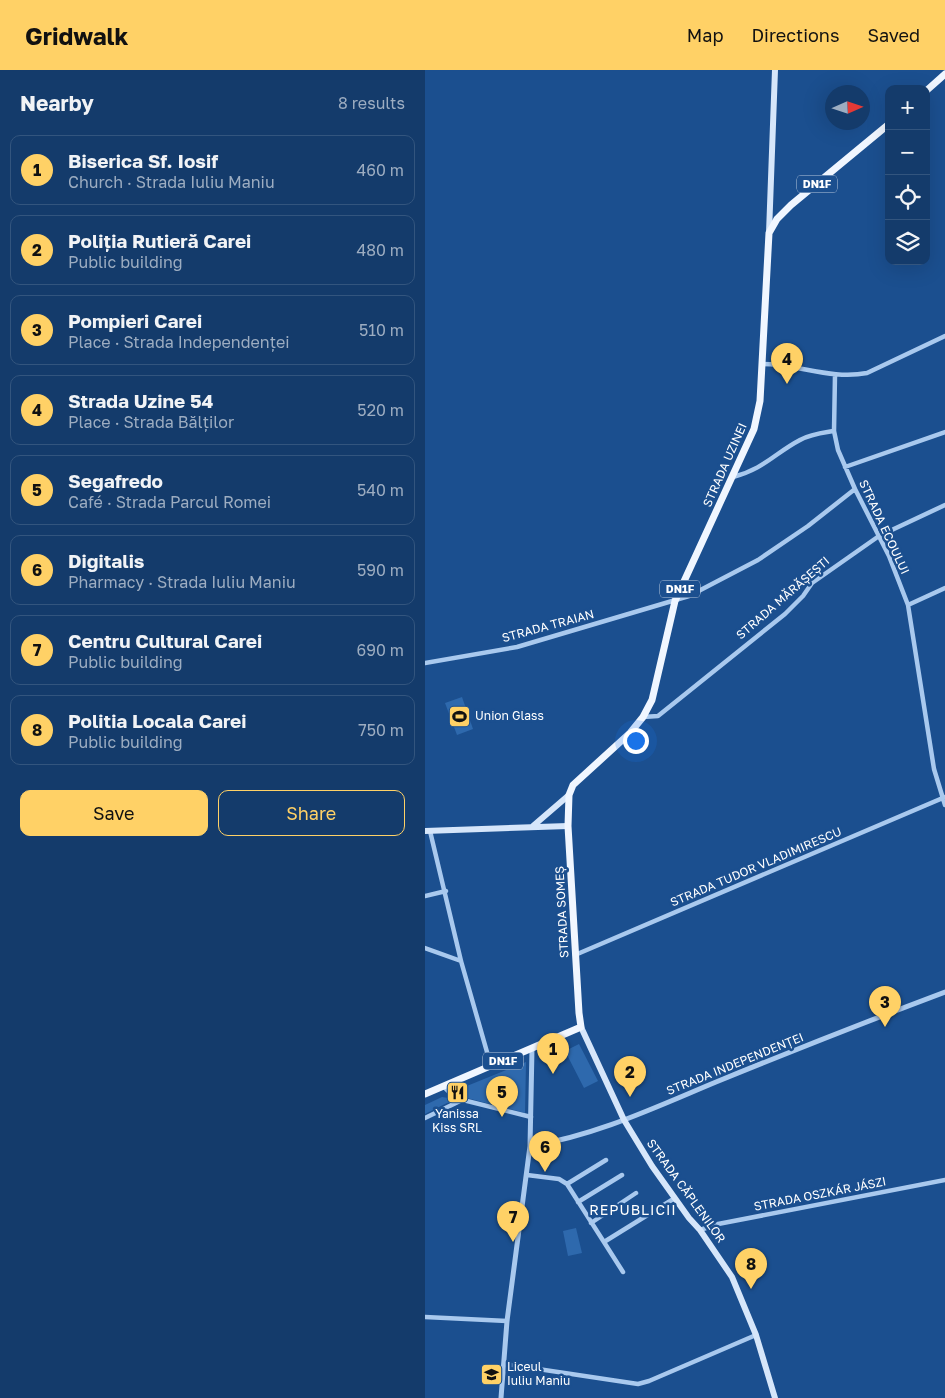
<!DOCTYPE html>
<html lang="en">
<head>
<meta charset="utf-8">
<style>
  :root { --surface:#143b6b; --page:#1d4271; --text:#f1f3f6; --muted:#9dadc1; --line:#33557e; --accent:#ffd166 }
  body { margin:0; font-family:"Golos Text",sans-serif; background:var(--page); color:var(--text) }
  .controls { position:absolute; right:15px; top:15px; display:grid; overflow:hidden; border-radius:10px; box-shadow:0 5px 20px #0002 }
  .controls button { width:45px; height:45px; display:grid; place-items:center; padding:0; border:0; border-bottom:1px solid var(--line); background:var(--surface); color:var(--text); font:25px sans-serif }
  .compass { position:absolute; left:400px; top:15px; width:45px; height:45px; border-radius:50%; background:var(--surface); box-shadow:0 5px 20px #0002; rotate:87deg }
  .you { position:absolute; left:210px; top:670px; width:18px; height:18px; margin:-12px; border:4px solid #fff; border-radius:50%; background:#1a73e8; box-shadow:0 0 0 8px #1a73e833 }
  .badge { display:grid; place-items:center; width:32px; height:32px; border-radius:50%; background:var(--accent); color:#111; font-size:16px; font-weight:700 }
  .pin { position:absolute; translate:-50% -41px; filter:drop-shadow(0 1px 2px #0008) }
  .pin::after { content:''; position:absolute; top:26px; width:18px; height:15px; background:inherit; clip-path:polygon(0 0,100% 0,50% 100%) }
  .list { margin:0; padding:0; list-style:none }
  h2 { display:flex; justify-content:space-between; align-items:center; height:65px; margin:0; padding:0 20px; font-size:21px }
  h2 small { font-size:16px; font-weight:400; color:var(--muted) }
  .list li { display:grid; grid-template-columns:32px 1fr auto; gap:15px; align-items:center; box-sizing:border-box; height:70px; margin:0 10px 10px; padding:0 10px; border:1px solid var(--line); border-radius:10px }
  .list b { display:block; font-size:19px; white-space:nowrap }
  .list p { margin:0; font-size:16px; white-space:nowrap; color:var(--muted) }
  .list em { font-size:16px; font-style:normal; color:var(--muted) }
  .actions { display:flex; gap:10px; padding:15px 20px }
  .actions a { flex:1; padding:11px 0; border:1px solid var(--accent); border-radius:10px; text-align:center; font-size:18px; color:var(--accent) }
  .actions .main { background:var(--accent); color:#111 }
  .icon { flex:none; width:28px; height:28px; fill:none; stroke:currentColor; stroke-width:2; stroke-linecap:round; stroke-linejoin:round }
  .map { position:relative; flex:none; width:520px; height:1328px; overflow:hidden }
  header { display:flex; align-items:center; gap:30px; box-sizing:border-box; height:70px; padding:0 25px; background:var(--accent); color:#111 }
  header strong { font-size:24px }
  nav { display:flex; gap:28px; margin-inline-start:auto; font-size:18px }
  main { display:flex }
  aside { flex:1; background:var(--surface) }
  .map>svg:first-child { display:block }
  .green { fill:#2e69ad }
  .lines { fill:none; stroke-linecap:round; stroke-linejoin:round }
  .minor { stroke:#a9c9ee; stroke-width:4.5 }
  .tertiary { stroke:#a9c9ee; stroke-width:5 }
  .secondary { stroke:#d6e6fa; stroke-width:6 }
  .primary { stroke:#f0f6ff; stroke-width:7 }
  .labels { text-anchor:middle; stroke-width:5; stroke-linejoin:round; paint-order:stroke }
  .shield { fill:#1b4f8f; stroke:#bbcadd; stroke-width:1 }
  .shield-label { font-size:11px; font-weight:bold; fill:#fff }
  .street-label { font-size:12px; fill:#fff; stroke:#1b4f8f }
  .poi-label { font-size:12px; fill:#fff; stroke:#1b4f8f; text-anchor:start }
  .neighbourhood-label { font-size:14px; letter-spacing:1px; fill:#fff; stroke:#1b4f8f }
</style>
</head>
<body>
<header>
<strong>Gridwalk</strong>
<nav><a>Map</a><a>Directions</a><a>Saved</a></nav>
</header>
<main>
<aside>
<h2>Nearby<small>8 results</small></h2>
<ul class="list">
<li><span class="badge">1</span><div><b>Biserica Sf. Iosif</b><p>Church · Strada Iuliu Maniu</p></div><em>460 m</em></li>
<li><span class="badge">2</span><div><b>Poliția Rutieră Carei</b><p>Public building</p></div><em>480 m</em></li>
<li><span class="badge">3</span><div><b>Pompieri Carei</b><p>Place · Strada Independenței</p></div><em>510 m</em></li>
<li><span class="badge">4</span><div><b>Strada Uzine 54</b><p>Place · Strada Bălților</p></div><em>520 m</em></li>
<li><span class="badge">5</span><div><b>Segafredo</b><p>Café · Strada Parcul Romei</p></div><em>540 m</em></li>
<li><span class="badge">6</span><div><b>Digitalis</b><p>Pharmacy · Strada Iuliu Maniu</p></div><em>590 m</em></li>
<li><span class="badge">7</span><div><b>Centru Cultural Carei</b><p>Public building</p></div><em>690 m</em></li>
<li><span class="badge">8</span><div><b>Politia Locala Carei</b><p>Public building</p></div><em>750 m</em></li>
</ul>
<div class="actions"><a class="main">Save</a><a>Share</a></div>
</aside>
<div class="map">
<svg width="520" height="1328" viewBox="0 0 520 1328">
  <rect width="100%" height="100%" fill="#1b4f8f"/>
  <path class="green" d="M37 627 48 659 32 665 20 633Z
    M154 974 173 1011 159 1018 140 981Z
    M101 992 100 1043 38 1027 27 1022Z
    M17 1027 30 1029 33 1031 22 1033 0 1044V1035Z
    M151 1158 157 1183 143 1186 138 1161Z"/>
  <g class="lines">
    <path class="minor" d="M337 294C373 294 406 310 442 303L520 266
      M410 305 409 361 413 380 430 419 464 486 483 535 509 699 520 735
      M420 397 520 362
      M308 407C339 399 350 383 375 370 386 364 397 363 409 361
      M483 535 520 518
      M0 593 92 577 264 526 333 490 383 456 430 419
      M218 647 233 646 360 544 378 526 387 513 454 466 520 435
      M5 761 36 891 66 996
      M0 826 21 821
      M0 878 36 891
      M150 885 520 727
      M18 1016 30 1028 106 1047
      M0 1048 37 1030
      M102 1105 134 1109 142 1114 198 1202
      M142 1114 181 1090
      M153 1132 197 1105
      M166 1153 211 1123
      M275 1160 293 1154 520 1110
      M179 1172 250 1128
      M0 1247 82 1251
      M79 1294 213 1314 224 1311 331 1265"/>
    <path class="tertiary" d="M105 1076C170 1066 231 1037 291 1012 367 981 443 951 520 922
      M76 1328 82 1251 105 1076 107 979"/>
    <path class="secondary" d="M344 163 350 0
      M108 756 144 725
      M0 761 143 756
      M156 957 199 1050 227 1096 264 1148 275 1160 307 1207 331 1265 350 1328"/>
    <path class="primary" d="M501 21 520 4
      M0 1024 156 957 154 943 143 756 144 725 148 715 205 663 218 647 227 630 250 531 329 359 335 331 344 163 352 149 366 135 464 54"/>
  </g>
  <defs>
    <symbol id="stadium-square" viewBox="-11 -11 22 22"><rect x="-9" y="-9" width="18" height="18" rx="4" fill="#ffd166" stroke="#1b4f8f"/><path d="M0-5a6.5 5 0 1 0 0 10a6.5 5 0 1 0 0-10ZM-3.5-1.8h7v3.6h-7Z" fill="#111"/></symbol>
    <symbol id="restaurant-square" viewBox="-11 -11 22 22"><rect x="-9" y="-9" width="18" height="18" rx="4" fill="#ffd166" stroke="#1b4f8f"/><path d="M-5-6h1v4h1v-4h1v4h1v-4h1v5L-1.5 .5V6h-2V.5L-5-1ZM5-6V6H3V1.5H1.5Q1.5-4 5-6Z" fill="#111"/></symbol>
    <symbol id="university-square" viewBox="-11 -11 22 22"><rect x="-9" y="-9" width="18" height="18" rx="4" fill="#ffd166" stroke="#1b4f8f"/><path d="M0-5L7-2L0 1L-7-2ZM-4 1L0 2.5L4 1V4Q0 6-4 4Z" fill="#111"/></symbol>
  </defs>
  <g fill-rule="evenodd">
    <use href="#stadium-square" x="22" y="634" width="25" height="25"/>
    <use href="#restaurant-square" x="20" y="1010" width="25" height="25"/>
    <use href="#university-square" x="54" y="1292" width="25" height="25"/>
  </g>
  <g class="labels">
    <g class="shield">
      <rect x="372" y="105.5" width="40" height="17" rx="4"/>
      <rect x="235" y="510.5" width="40" height="17" rx="4"/>
      <rect x="58" y="982.5" width="40" height="17" rx="4"/>
    </g>
    <g class="shield-label">
      <text x="392" y="118">DN1F</text>
      <text x="255" y="523">DN1F</text>
      <text x="78" y="995">DN1F</text>
    </g>
    <g class="street-label">
      <text transform="translate(300 395) rotate(-66)" y="4">STRADA UZINEI</text>
      <text transform="translate(459 457) rotate(65)" y="4">STRADA ECOULUI</text>
      <text transform="translate(358 528) rotate(-41)" y="4">STRADA MĂRĂȘEȘTI</text>
      <text transform="translate(123 556) rotate(-15)" y="4">STRADA TRAIAN</text>
      <text transform="translate(331 797) rotate(-23)" y="4">STRADA TUDOR VLADIMIRESCU</text>
      <text transform="translate(137 842) rotate(-93)" y="4">STRADA SOMEȘ</text>
      <text transform="translate(310 994) rotate(-22)" y="4">STRADA INDEPENDENȚEI</text>
      <text transform="translate(261 1121) rotate(54)" y="4">STRADA CĂPLENILOR</text>
      <text transform="translate(395 1124) rotate(-11)" y="4">STRADA OSZKÁR JÁSZI</text>
    </g>
    <g class="poi-label">
      <text x="50" y="650">Union Glass</text>
      <text x="32" y="1048" text-anchor="middle">Yanissa<tspan x="32" dy="14">Kiss SRL</tspan></text>
      <text x="82" y="1301">Liceul<tspan x="82" dy="14">Iuliu Maniu</tspan></text>
    </g>
    <g class="neighbourhood-label">
      <text x="208" y="1145">REPUBLICII</text>
    </g>
  </g>
</svg>
<div class="controls">
<button>+</button>
<button>−</button>
<button><svg class="icon" aria-label="locate" viewBox="0 0 24 24"><circle cx="12" cy="12" r="6"/><path d="M12 2v4M12 18v4M2 12h4M18 12h4"/></svg></button>
<button><svg class="icon" aria-label="layers" viewBox="0 0 24 24"><path d="M12 4l9 5-9 5-9-5zM3 14l9 5 9-5"/></svg></button>
</div>
<svg class="compass" viewBox="-18 -18 36 36"><path d="M0-13l5 13h-10z" fill="#e53935"/><path d="M0 13l5-13h-10z" fill="#9dadc1"/></svg>
<div class="you"></div>
<div class="pin badge" style="left:128px;top:1004px">1</div>
<div class="pin badge" style="left:205px;top:1027px">2</div>
<div class="pin badge" style="left:460px;top:957px">3</div>
<div class="pin badge" style="left:362px;top:314px">4</div>
<div class="pin badge" style="left:77px;top:1047px">5</div>
<div class="pin badge" style="left:120px;top:1102px">6</div>
<div class="pin badge" style="left:88px;top:1172px">7</div>
<div class="pin badge" style="left:326px;top:1219px">8</div>
</div>
</main>
</body>
</html>
